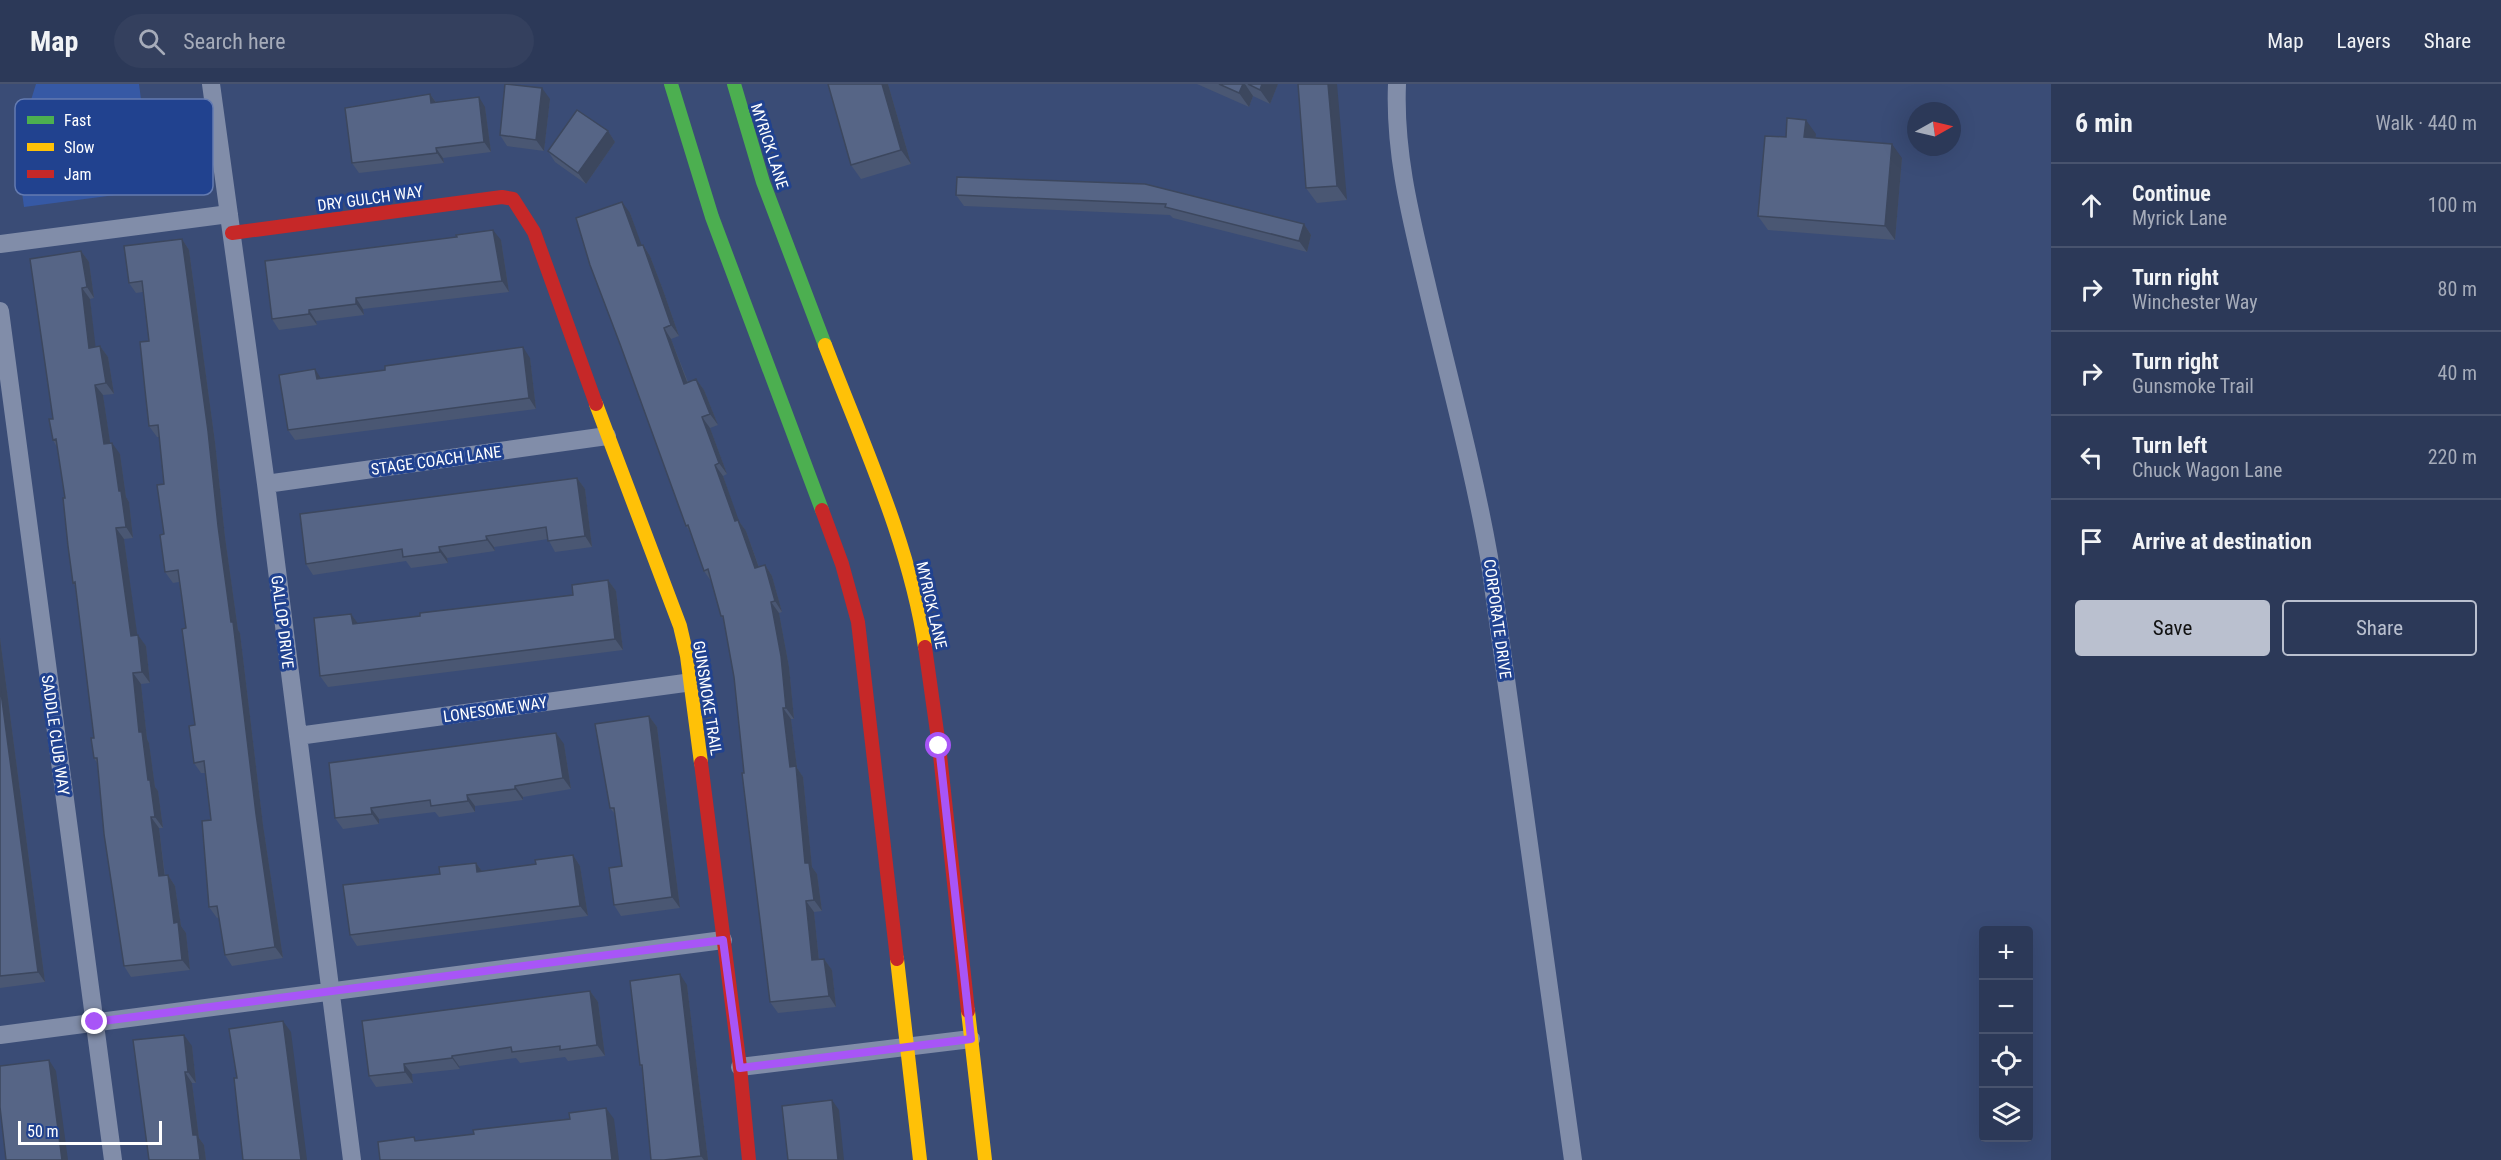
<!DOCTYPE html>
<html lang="en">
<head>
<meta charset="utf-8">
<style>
  :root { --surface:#2c3958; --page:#34405e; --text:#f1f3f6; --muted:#a6acba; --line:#48536e; --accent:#bac0cf }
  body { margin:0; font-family:"Roboto Condensed",sans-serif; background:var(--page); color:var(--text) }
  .controls { position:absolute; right:18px; bottom:18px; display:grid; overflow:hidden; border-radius:6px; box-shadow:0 6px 24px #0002 }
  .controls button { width:54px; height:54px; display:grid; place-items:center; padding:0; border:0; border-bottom:2px solid var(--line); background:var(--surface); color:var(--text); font:30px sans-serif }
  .compass { position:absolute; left:1907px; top:18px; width:54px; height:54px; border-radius:50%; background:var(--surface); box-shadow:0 6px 24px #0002; rotate:82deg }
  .scale { position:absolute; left:18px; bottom:15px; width:144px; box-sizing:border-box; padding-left:6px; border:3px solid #fff; border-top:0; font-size:16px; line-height:21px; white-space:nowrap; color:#fff; -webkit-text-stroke:4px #21428f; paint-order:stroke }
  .stop { position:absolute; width:18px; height:18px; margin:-14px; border:4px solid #a855f7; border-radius:50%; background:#fff }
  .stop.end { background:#a855f7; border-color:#fff; box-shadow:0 2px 6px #0008 }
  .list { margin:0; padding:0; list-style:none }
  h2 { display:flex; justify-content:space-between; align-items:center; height:78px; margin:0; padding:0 24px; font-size:26px }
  h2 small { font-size:20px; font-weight:400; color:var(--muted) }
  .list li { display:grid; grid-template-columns:39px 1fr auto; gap:18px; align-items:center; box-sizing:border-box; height:84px; padding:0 24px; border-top:2px solid var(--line) }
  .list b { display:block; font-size:22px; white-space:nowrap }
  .list p { margin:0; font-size:20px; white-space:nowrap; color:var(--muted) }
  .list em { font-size:20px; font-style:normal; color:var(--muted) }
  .actions { display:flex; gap:12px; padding:18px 24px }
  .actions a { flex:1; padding:14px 0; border:2px solid var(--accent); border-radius:6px; text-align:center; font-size:21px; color:var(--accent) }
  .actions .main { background:var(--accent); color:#111 }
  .icon { flex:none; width:33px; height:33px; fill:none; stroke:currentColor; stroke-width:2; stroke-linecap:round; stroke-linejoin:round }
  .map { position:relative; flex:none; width:2051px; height:1076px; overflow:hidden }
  header { display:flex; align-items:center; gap:36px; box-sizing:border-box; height:84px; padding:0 30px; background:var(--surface); border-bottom:2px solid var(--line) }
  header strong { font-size:28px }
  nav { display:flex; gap:33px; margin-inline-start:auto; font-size:21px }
  .search { width:420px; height:54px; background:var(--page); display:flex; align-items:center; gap:15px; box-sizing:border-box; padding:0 21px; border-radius:33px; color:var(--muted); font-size:22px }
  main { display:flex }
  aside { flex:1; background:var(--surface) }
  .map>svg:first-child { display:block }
  .green { fill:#3659a5 }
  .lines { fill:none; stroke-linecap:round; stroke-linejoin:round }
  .street { stroke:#818da9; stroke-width:18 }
  .fast { stroke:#4caf50; stroke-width:14 }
  .slow { stroke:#ffc107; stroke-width:14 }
  .jam { stroke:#c62828; stroke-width:14 }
  .wall { fill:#4a5773 }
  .shaded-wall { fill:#3c475e }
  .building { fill:#566586; stroke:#3c475e; stroke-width:1.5 }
  .route { stroke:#a855f7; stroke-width:8 }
  .labels { text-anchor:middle; stroke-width:6; stroke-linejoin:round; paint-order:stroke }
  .street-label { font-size:16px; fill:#fff; stroke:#21428f }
  .key { fill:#21428f; stroke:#647bb1; stroke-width:1.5 }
  .key-label { font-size:16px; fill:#fff }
</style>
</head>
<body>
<header>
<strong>Map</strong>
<div class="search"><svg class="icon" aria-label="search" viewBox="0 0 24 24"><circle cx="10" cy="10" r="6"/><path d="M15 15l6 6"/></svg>Search here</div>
<nav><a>Map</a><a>Layers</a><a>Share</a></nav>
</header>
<main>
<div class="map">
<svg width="2051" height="1076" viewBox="0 0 2051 1076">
  <rect width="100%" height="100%" fill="#3a4c76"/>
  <path class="green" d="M36 0H139L153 106 24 123 16 64Z"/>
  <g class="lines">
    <path class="street" d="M211 0 266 400 352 1076
      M1397 0C1394 71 1412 138 1428 206 1449 295 1473 383 1489 473L1573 1076
      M0 160 229 130
      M0 227 113 1076
      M266 400 607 352
      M298 652 692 598
      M0 951 723 856
      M740 983 971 955"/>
    <path class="fast" d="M671 0 712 133 822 426
      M734 0 763 98 825 261"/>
    <path class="slow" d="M825 261C862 358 910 460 925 563
      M596 320 680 542 687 572 701 679
      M897 875 920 1076
      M968 927 985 1076"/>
    <path class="jam" d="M232 149 502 113 513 115 534 148 596 320
      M822 426 842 480 858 538 897 875
      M925 563 939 662 968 927
      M701 679 740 983 749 1076"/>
  </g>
  <path class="wall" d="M888 0 911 80 861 95 851 81Z
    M1197 0H1278L1270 20 1253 12 1249 23Z
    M1298 0 1347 116 1317 119 1306 104Z
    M430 10 436 18 485 23 491 68 443 74 444 79 359 89 352 79Z
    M550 15 544 67 507 62 500 51Z
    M608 47 615 58 586 100 555 78 548 67Z
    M115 49 118 54 138 63 142 92 128 94 130 107 99 111 97 108 82 110 75 99 89 71Z
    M1816 50 1815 54 1902 74 1895 156 1768 146 1758 132 1786 53Z
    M1145 100 1304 140 1311 151 1307 168 1173 134 1170 131 964 122 956 111Z
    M630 129 641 161H643L650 172 663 206 679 252 671 255 688 298 696 295 704 306 718 341 710 344 727 390 723 392 738 436 746 447 759 483 765 481 772 492 782 528 779 529 789 583 794 635H791L797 684 803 693 812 783 817 790 822 827 814 828 819 876 824 875 832 886 836 923 778 929 770 918 734 593 724 536 721 532 711 497 704 487 691 449 686 442 620 260Z
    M182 155 189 166 215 358 225 453 238 546 240 549 263 741 283 874 232 882 225 871 219 833 217 834 209 823 211 736 205 689H201L194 679 195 641 186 544 179 498 173 499 165 488 164 450V400L159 353H157L149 342V257L143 208 136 209 129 199Z
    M501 156 509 208 363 225 364 231 316 237 317 241 279 246 272 235Z
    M81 167 89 178 94 214 90 215 95 263 100 262 108 273 114 310 103 311 110 359 120 370 126 413 129 418 133 454 124 455 137 551 146 562 150 599 141 600 147 655 149 659 155 703 158 707 163 744H159L165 791H168L175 802 181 842 186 849 190 886 131 893 124 882 97 679 94 674V654L76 503 73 499 65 414 57 363 53 356V335Z
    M530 274 536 325 295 356 288 346 322 294 385 286Z
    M577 394 585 405 592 463 555 468 548 455 494 463 495 467 447 474 448 479 411 484 406 477 313 491 306 480Z
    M608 496 616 507 623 566 328 603 320 592 351 530 358 540 420 532 573 511Z
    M0 554 45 898 0 904Z
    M649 632 657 643 680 824 621 832 614 821 622 782 615 730 610 724Z
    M564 660 571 705 523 713V716L475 722V728L439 733 435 728 379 735V740L343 745 335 734Z
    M573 771 580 782 588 832 357 862 350 851 476 779 482 787 536 780Z
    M687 901 708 1076H651L642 985 640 981Z
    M590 907 598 918 605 972 568 977 565 973 520 979 516 974 459 982 460 985 412 990 413 999 376 1003 369 992Z
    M192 962 196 999H192L199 1054 204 1061 206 1076H149Z"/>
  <path class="shaded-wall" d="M882 0H888L911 80 901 66Z
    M1243 0H1245L1253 12 1249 23 1239 9Z
    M1262 0H1278L1270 20 1260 6Z
    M1328 0H1337L1347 116 1337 102Z
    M542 4 550 15 544 67 536 56Z
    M430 10 437 20 431 19Z
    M479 13 485 23 491 68 484 58Z
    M1806 36 1816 50 1814 68 1804 53Z
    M608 47 615 58 586 100 578 89Z
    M130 52 138 63 142 92 134 81Z
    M1892 60 1902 74 1895 156 1885 142Z
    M436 64 443 74 444 79 437 69Z
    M120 83 128 94 130 107 122 96Z
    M622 118 630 129 646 173 638 162Z
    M1304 140 1311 151 1307 168 1299 157Z
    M493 146 501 156 509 208 502 197Z
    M182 155 189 166 215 358 225 453 238 546 240 549 263 741 283 874 275 863 256 730 218 442Z
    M643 161 650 172 663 206 679 252 671 241Z
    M81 167 89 178 94 214 87 203Z
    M82 204 90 215 97 275 89 264Z
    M356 214 363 225 364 231 356 220Z
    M309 226 316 237 317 241 309 230Z
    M664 244 671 255 692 311 684 300Z
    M100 262 108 273 114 310 106 299Z
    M523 263 530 274 536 325 529 314Z
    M315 285 322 296 317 295Z
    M696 295 704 306 718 341 710 330Z
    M95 301 103 311 112 371 104 360Z
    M702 333 710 344 727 390 719 379Z
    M112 359 120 370 126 413 129 418 133 454 126 443 119 407Z
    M715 381 723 392 743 448 735 437Z
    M577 394 585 405 592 463 585 452Z
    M738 436 746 447 763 495 755 484Z
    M116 444 124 455 139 563 131 552Z
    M486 452 494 463 495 467 487 456Z
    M439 463 447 474 448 479 440 468Z
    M765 481 772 492 782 528 775 517Z
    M608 496 616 507 623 566 615 555Z
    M771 518 779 529 789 583 794 635 786 624Z
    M351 530 359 541 353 540Z
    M138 551 146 562 150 599 142 588Z
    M0 554 45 898 38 888 0 601Z
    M133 589 141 600 147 655 149 659 155 703 158 707 163 744 155 733 139 648Z
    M783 624 791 635 797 684 803 693 812 783 817 790 822 827 814 816 805 779 790 683Z
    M649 632 657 643 680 824 672 813Z
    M556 649 564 660 571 705 563 694Z
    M515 702 523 713V716L515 705Z
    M467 711 475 722V728L468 717Z
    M371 724 379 735V740L372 730Z
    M151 733 159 744 166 803 159 792Z
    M573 771 580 782 588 832 580 822Z
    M476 779 484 790 477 788Z
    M168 791 175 802 181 842 186 849 190 886 182 876 174 839Z
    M806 817 814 828 820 887 812 876Z
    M824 875 832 886 836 923 829 912Z
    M680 890 687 901 708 1076H704L701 1072Z
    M590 907 598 918 605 972 597 961Z
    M283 937 291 948 307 1076H301Z
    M184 951 192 962 196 999 188 988Z
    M452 972 459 982 460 985 452 974Z
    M49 976 56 987 68 1076H62Z
    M404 980 412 990 413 999 405 988Z
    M185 988 192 999 199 1054 204 1061 206 1076H200L193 1051Z
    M832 1016 839 1026 844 1076H838Z
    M606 1024 614 1035 619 1076H612Z"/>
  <path class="building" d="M505 0 542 4 536 56 500 51Z
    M828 0H882L901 66 851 81Z
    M1219 0H1243L1239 9Z
    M1248 0H1262L1260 6Z
    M1298 0H1328L1337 102 1306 104Z
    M430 10 431 19 479 13 484 58 436 64 437 69 352 79 345 24Z
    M577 26 608 47 578 89 548 67Z
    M1787 34 1806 36 1804 53 1892 60 1885 142 1758 132 1765 52 1786 53Z
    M957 93 1145 100 1304 140 1299 157 1165 123 1166 120 956 111Z
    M622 118 638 162 643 161 655 195 671 241 664 244 684 300 696 295 710 330 702 333 719 379 715 381 735 437 738 436 755 484 765 481 775 517 771 518 781 572 786 624H783L790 683 796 682 805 779H809L814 816 806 817 812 876 824 875 829 912 770 918 742 689H744L734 593 723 532H721L708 485 704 487 688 441 686 442 620 260 590 181 576 134Z
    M493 146 502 197 356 214V220L309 226V230L272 235 265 177 457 153 456 151Z
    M182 155 208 347 218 442 231 538H233L256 730 275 863 225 871 217 822 209 823 202 737 211 736 204 677 194 679 189 642 195 641 182 545 186 544 178 486 165 488 160 451 164 450 157 401 164 400 158 341 149 342 145 306 140 258 149 257 142 197 129 199 124 162Z
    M81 167 87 203 82 204 89 264 100 262 106 299 95 301 104 360 112 359 119 407H121L126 443 116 444 131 552 138 551 142 588 133 589 139 648H142L148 696H150L155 733H151L159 792 168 791 174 839 178 838 182 876 124 882 104 750 97 674H94L91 654H94L75 498 73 499 68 462 63 414H65L56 355 53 356 49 335H53L30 175Z
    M523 263 529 314 288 346 279 291 315 285 317 295 385 286V282Z
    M577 394 585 452 548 457 546 443 486 452 487 456 439 463 440 468 403 473 402 465 306 480 300 430Z
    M608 496 615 555 320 592 314 534 351 530 353 540 420 532V529L573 511 572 501Z
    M0 601 38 888 0 892Z
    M649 632 672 813 614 821 609 784 622 782 614 724H610L595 640Z
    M556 649 563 694 515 702V705L467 711 468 717 431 722 430 716 371 724 372 730 335 734 329 679Z
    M573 771 580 822 350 851 343 801 440 790 439 783 476 779 477 788 536 780 535 776Z
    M680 890 701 1072 664 1076H651L642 981H640L630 897Z
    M590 907 597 961 560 966V962L512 968 511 963 452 972V974L404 980 405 988 369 992 362 937Z
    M283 937 301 1076H243L234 994H237L229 945Z
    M184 951 188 988H185L193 1051H197L200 1076H149L133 956Z
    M49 976 62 1076H6L0 1023V982Z
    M832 1016 838 1076H788L782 1022Z
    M606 1024 612 1076H380L378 1058 414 1053 415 1057 474 1050 473 1046 570 1035 569 1029Z"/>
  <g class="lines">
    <path class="route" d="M95 938 723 856 740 984 971 955 939 662"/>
  </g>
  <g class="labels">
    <g class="street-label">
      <text transform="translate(770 62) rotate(72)" y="6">MYRICK LANE</text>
      <text transform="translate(370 114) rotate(-8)" y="6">DRY GULCH WAY</text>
      <text transform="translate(436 376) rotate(-8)" y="6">STAGE COACH LANE</text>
      <text transform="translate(932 521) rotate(77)" y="6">MYRICK LANE</text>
      <text transform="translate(1498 535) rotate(82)" y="6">CORPORATE DRIVE</text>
      <text transform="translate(283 538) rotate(83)" y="6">GALLOP DRIVE</text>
      <text transform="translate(708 614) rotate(81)" y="6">GUNSMOKE TRAIL</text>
      <text transform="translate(495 625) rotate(-8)" y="6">LONESOME WAY</text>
      <text transform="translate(56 651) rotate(82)" y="6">SADDLE CLUB WAY</text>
    </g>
  </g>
  <rect x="15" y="15" width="198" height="96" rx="9" class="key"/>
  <rect x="27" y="32" width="27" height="8" fill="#4caf50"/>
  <rect x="27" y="59" width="27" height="8" fill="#ffc107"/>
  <rect x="27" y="86" width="27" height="8" fill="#c62828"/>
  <g class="key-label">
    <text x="64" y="42">Fast</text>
    <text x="64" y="69">Slow</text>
    <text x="64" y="96">Jam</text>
  </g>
</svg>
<div class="controls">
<button>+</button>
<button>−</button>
<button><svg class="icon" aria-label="locate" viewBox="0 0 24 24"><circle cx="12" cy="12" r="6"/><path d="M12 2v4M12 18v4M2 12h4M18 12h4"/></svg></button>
<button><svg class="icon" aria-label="layers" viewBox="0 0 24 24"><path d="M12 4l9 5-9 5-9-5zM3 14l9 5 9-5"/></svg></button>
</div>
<svg class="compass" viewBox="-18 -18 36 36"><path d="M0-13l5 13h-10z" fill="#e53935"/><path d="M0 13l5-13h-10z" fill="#a6acba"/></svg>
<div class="scale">50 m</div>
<div class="stop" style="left:939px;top:662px"></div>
<div class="stop end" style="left:95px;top:938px"></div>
</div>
<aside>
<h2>6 min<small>Walk · 440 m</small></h2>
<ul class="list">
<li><svg class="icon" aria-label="ahead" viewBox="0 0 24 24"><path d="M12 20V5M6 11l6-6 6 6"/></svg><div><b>Continue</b><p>Myrick Lane</p></div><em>100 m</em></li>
<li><svg class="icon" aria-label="right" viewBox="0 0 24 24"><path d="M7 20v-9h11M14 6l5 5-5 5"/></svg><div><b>Turn right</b><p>Winchester Way</p></div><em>80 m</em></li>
<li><svg class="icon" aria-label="right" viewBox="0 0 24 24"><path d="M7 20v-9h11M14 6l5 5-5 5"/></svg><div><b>Turn right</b><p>Gunsmoke Trail</p></div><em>40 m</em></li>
<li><svg class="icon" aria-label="left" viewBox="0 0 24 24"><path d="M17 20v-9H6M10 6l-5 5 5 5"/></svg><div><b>Turn left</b><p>Chuck Wagon Lane</p></div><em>220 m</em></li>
<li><svg class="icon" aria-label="arrive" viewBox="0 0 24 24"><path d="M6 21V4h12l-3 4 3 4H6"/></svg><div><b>Arrive at destination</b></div></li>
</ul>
<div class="actions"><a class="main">Save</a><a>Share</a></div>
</aside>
</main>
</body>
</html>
